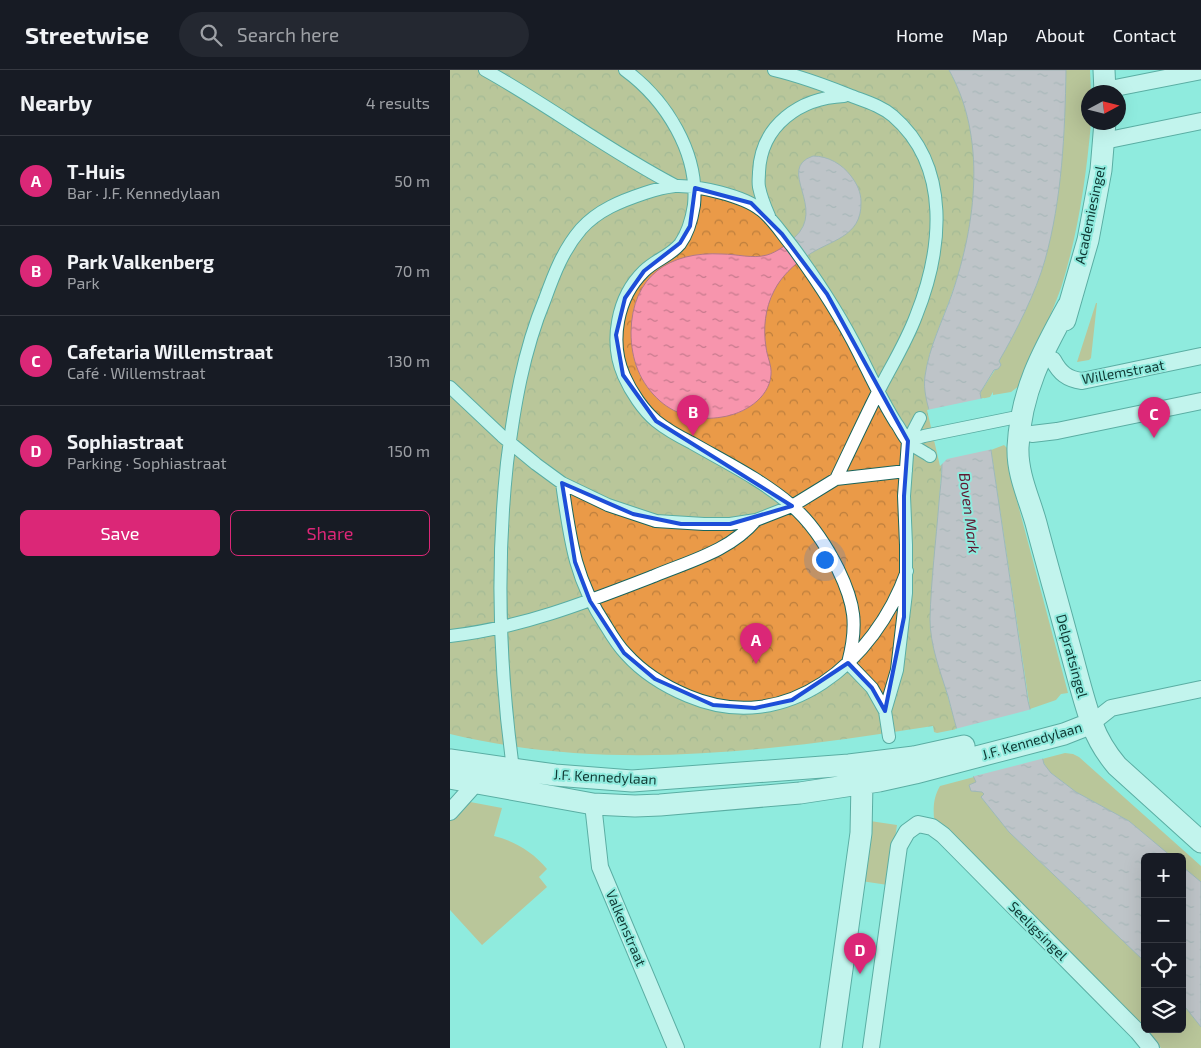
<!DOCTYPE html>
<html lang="en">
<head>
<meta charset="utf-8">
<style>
  :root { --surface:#171b24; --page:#242831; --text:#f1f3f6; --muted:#9ea1a6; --line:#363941; --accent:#db2777 }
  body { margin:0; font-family:"Exo 2",sans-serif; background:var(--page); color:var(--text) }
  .controls { position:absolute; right:15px; bottom:15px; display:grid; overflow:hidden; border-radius:8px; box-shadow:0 5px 20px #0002 }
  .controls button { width:45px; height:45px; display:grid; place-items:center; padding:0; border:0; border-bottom:1px solid var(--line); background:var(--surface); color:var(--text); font:25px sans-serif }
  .compass { position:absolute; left:631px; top:15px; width:45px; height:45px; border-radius:50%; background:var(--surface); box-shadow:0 5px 20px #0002; rotate:83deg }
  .you { position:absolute; left:374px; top:489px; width:18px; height:18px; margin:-12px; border:4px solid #fff; border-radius:50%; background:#1a73e8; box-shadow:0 0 0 8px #1a73e833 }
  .badge { display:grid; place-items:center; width:32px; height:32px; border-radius:50%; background:var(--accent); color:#fff; font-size:16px; font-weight:700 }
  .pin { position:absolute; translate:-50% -41px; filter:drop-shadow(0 1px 2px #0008) }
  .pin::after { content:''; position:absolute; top:26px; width:18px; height:15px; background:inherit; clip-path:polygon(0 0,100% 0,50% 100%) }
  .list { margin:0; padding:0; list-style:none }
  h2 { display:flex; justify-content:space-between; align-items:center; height:65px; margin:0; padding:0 20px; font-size:21px }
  h2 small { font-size:16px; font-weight:400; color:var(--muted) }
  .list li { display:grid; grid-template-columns:32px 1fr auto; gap:15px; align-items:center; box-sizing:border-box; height:90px; padding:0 20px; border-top:1px solid var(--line) }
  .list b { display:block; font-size:19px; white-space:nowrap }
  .list p { margin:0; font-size:16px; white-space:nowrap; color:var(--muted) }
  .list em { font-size:16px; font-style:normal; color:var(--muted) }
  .actions { display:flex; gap:10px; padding:15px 20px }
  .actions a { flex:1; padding:11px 0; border:1px solid var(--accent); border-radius:8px; text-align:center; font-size:18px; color:var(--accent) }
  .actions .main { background:var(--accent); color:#fff }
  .icon { flex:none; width:28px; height:28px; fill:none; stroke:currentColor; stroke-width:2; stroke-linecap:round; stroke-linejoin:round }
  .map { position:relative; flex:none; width:751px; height:978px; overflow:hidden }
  header { display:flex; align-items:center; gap:30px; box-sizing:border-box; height:70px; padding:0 25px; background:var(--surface); border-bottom:1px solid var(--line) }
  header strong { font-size:24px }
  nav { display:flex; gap:28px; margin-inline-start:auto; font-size:18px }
  .search { width:350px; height:45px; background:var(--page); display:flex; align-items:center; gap:12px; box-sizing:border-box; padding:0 18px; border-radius:28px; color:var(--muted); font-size:19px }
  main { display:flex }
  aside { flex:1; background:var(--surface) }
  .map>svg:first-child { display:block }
  .green { fill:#ea9a48 }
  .park { fill:url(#park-crowns) }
  .water { fill:url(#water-ripples); stroke:#b17988 }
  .pier { fill:#8febde }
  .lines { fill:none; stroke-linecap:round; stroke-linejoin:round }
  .pedestrian-casing { stroke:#19645c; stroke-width:14 }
  .minor-casing { stroke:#19645c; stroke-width:18 }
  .tertiary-casing { stroke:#19645c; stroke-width:23 }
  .pedestrian { stroke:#fff; stroke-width:12 }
  .minor { stroke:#fff; stroke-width:16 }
  .tertiary { stroke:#fff; stroke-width:21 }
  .marked { fill:none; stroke:#1d4ed8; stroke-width:4; stroke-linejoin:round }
  .labels { text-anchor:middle; stroke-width:4; stroke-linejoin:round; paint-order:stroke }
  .street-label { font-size:14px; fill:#0f3732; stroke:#8febde }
  .water-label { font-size:15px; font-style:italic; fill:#611630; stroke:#8febde }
</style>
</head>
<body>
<header>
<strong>Streetwise</strong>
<div class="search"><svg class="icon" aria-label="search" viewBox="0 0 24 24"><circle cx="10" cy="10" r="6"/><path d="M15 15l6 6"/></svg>Search here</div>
<nav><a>Home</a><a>Map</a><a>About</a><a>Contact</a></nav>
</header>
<main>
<aside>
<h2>Nearby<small>4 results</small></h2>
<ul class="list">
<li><span class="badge">A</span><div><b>T-Huis</b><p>Bar · J.F. Kennedylaan</p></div><em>50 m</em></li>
<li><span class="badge">B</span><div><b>Park Valkenberg</b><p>Park</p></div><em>70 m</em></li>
<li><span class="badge">C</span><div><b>Cafetaria Willemstraat</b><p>Café · Willemstraat</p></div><em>130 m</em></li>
<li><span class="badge">D</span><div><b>Sophiastraat</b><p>Parking · Sophiastraat</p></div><em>150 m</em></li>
</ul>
<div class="actions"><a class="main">Save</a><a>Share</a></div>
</aside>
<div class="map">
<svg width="751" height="978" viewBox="0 0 751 978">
  <defs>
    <pattern id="park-crowns" width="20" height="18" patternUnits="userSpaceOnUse" patternTransform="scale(1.25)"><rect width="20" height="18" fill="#ea9a48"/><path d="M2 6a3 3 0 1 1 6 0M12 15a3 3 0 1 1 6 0" fill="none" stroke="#bc7e3d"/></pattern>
    <pattern id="water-ripples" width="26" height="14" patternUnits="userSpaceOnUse" patternTransform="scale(1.25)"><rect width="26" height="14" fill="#f795ad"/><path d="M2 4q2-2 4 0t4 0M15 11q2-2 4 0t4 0" fill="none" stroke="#c67a8d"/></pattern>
  </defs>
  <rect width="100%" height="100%" fill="#8febde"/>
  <path class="green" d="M616 0H640L641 22H638V52L641 53C636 109 628 164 611 218 599 251 583 284 569 316L561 322 543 325V322L540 327 531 329 530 323 545 300 548 299 551 295 549 291C566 262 586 222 595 190 612 129 615 63 616 0Z
    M646 233H647L641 288 639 290 627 292Z
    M554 375 558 379 566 427 617 619 618 623 611 624 606 630 580 639 541 380Z
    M615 683 623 684 629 687 751 796V812L732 796V787H722L679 751 626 722 601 703 597 699 592 689Z
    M524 707 534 724 531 727 559 762 695 892V959H732V933L751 957V978H711L548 811 484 748C483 736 484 726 490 716Z
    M15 731 52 738 44 766C65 771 83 782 97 799L89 807 97 817 32 875 0 840V747Z
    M420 751 447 755 438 815 411 811Z"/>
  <path class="park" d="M0 0H499C538 68 527 156 501 226 492 252 475 286 475 314L492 393 480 550 486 585 507 659 487 663 484 662 483 656C321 681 161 703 0 664Z"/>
  <path class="water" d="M499 0H616C615 63 612 129 595 190 586 222 566 262 549 291L551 295 548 299 544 300 530 323 541 380 578 631 594 694 601 703 626 722 679 751 722 787H695V892L559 762 531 727 534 724 532 722 521 721 519 715 526 712C513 686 505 653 498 626 490 601 480 575 480 549 481 510 486 471 489 432 490 420 492 407 492 394 492 367 471 333 475 306 479 277 493 250 502 224 526 153 537 68 499 0Z
    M363 86C378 86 392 94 401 106 407 114 411 122 411 132 412 168 379 170 357 186 343 195 331 207 324 221 315 238 313 259 316 277 317 287 322 295 321 305 319 329 293 344 272 347 250 351 227 346 210 331 190 313 181 290 181 262 182 206 219 181 272 184 287 184 302 189 317 185 327 182 336 175 344 168 378 138 325 99 363 86Z
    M732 796 751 812V957L732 933Z"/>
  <path class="pier" d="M534 328 543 379 497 389 490 396 477 340Z
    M582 639 595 688 521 707 505 659Z"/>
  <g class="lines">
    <defs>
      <path id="pedestrian" d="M35 0C100 36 160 82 226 116
        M175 0C216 30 249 83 244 135 242 148 238 163 230 174 220 186 205 190 194 201 167 227 159 272 174 306 181 322 193 340 206 351 217 360 230 367 242 373 275 392 312 410 341 435 360 451 377 477 388 499 405 534 408 555 398 593L422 618 435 641
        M324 0C349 6 374 15 399 25 414 31 430 35 443 46 502 97 492 181 466 246 456 273 440 298 427 324 413 352 400 380 386 409
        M319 146C315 137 311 127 309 117 308 112 309 107 309 102 311 55 350 28 394 26
        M0 317 52 366 86 394 112 413 158 435 206 451 254 454H280L306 450 342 436 386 409 456 401
        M458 371 474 366 562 348
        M112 413C120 468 124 508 156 556 162 566 168 576 176 584 193 603 214 616 238 626 337 668 425 591 457 501
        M0 566C71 558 137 532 204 506 240 491 280 481 306 450
        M439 667 435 641 447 600 456 523V475L454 426 458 371 470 348
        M63 699C49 596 46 496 57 393 64 337 73 282 95 229 104 204 113 180 131 159 148 140 171 131 195 123 204 120 215 117 225 116 247 115 294 126 311 140 323 149 332 164 342 176 367 210 390 245 409 283 421 307 432 331 446 353 450 358 453 366 458 371 463 377 473 381 480 386"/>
      <path id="minor" d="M655 20 751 1
        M654 71 751 51
        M603 290C610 303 617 309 632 311L751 286
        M582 364 607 361 751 331
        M642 653 661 638 751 619
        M143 734 150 797 226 978
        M0 742 26 713
        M421 978 449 776 457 762 468 754 482 757 493 765 688 962 701 978"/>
      <path id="tertiary" d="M654 0 655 22
        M618 236C592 283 571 321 568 377 567 404 579 428 586 453 597 495 609 536 620 578 627 603 633 629 642 654 648 670 656 683 667 696L751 772
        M615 250 638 170 651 100 655 52
        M0 690 105 705 182 711 399 695 464 687 514 676
        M0 708 143 734 185 736 210 735 350 723 429 711 465 703 614 664 642 653
        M381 978 411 763 412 713"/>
    </defs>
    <use href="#pedestrian" class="pedestrian-casing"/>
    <use href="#minor" class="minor-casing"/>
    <use href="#tertiary" class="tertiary-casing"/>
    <use href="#pedestrian" class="pedestrian"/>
    <use href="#minor" class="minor"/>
    <use href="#tertiary" class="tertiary"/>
  </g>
  <path d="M0 0H751V978H0ZM245 118 301 133 332 164 377 224 458 371 454 426V547L435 641 422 618 398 593 342 630 305 638 263 635 205 609 174 583 140 531 125 492 112 413 183 444 231 454H280L342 436 206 351 173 305 166 265 175 228 194 201 230 173 240 156Z" fill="#8febde" fill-opacity=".55" fill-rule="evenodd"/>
  <path class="marked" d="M245 118 301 133 332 164 377 224 458 371 454 426V547L435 641 422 618 398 593 342 630 305 638 263 635 205 609 174 583 140 531 125 492 112 413 183 444 231 454H280L342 436 206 351 173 305 166 265 175 228 194 201 230 173 240 156Z"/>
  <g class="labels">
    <g class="street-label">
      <text transform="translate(640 145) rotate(-78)" y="5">Academiesingel</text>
      <text transform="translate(673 302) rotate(-10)" y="5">Willemstraat</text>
      <text transform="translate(622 586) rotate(75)" y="5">Delpratsingel</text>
      <text transform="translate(582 671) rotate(-16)" y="5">J.F. Kennedylaan</text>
      <text transform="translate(155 707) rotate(3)" y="5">J.F. Kennedylaan</text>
      <text transform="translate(176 858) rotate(67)" y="5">Valkenstraat</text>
      <text transform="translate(588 861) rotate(45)" y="5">Seeligsingel</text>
    </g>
    <g class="water-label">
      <text transform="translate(519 443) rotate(83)" y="5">Boven Mark</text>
    </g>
  </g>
</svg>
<div class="controls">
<button>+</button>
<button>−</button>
<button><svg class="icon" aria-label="locate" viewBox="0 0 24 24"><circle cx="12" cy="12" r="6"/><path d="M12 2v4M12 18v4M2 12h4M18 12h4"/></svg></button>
<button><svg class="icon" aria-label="layers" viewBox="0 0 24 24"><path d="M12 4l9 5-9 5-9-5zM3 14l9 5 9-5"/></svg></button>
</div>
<svg class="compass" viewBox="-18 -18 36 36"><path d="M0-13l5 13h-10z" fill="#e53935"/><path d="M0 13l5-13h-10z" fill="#9ea1a6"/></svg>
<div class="you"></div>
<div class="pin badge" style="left:306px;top:594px">A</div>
<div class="pin badge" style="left:243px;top:366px">B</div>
<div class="pin badge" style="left:704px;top:368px">C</div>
<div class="pin badge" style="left:410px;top:904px">D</div>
</div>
</main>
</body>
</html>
